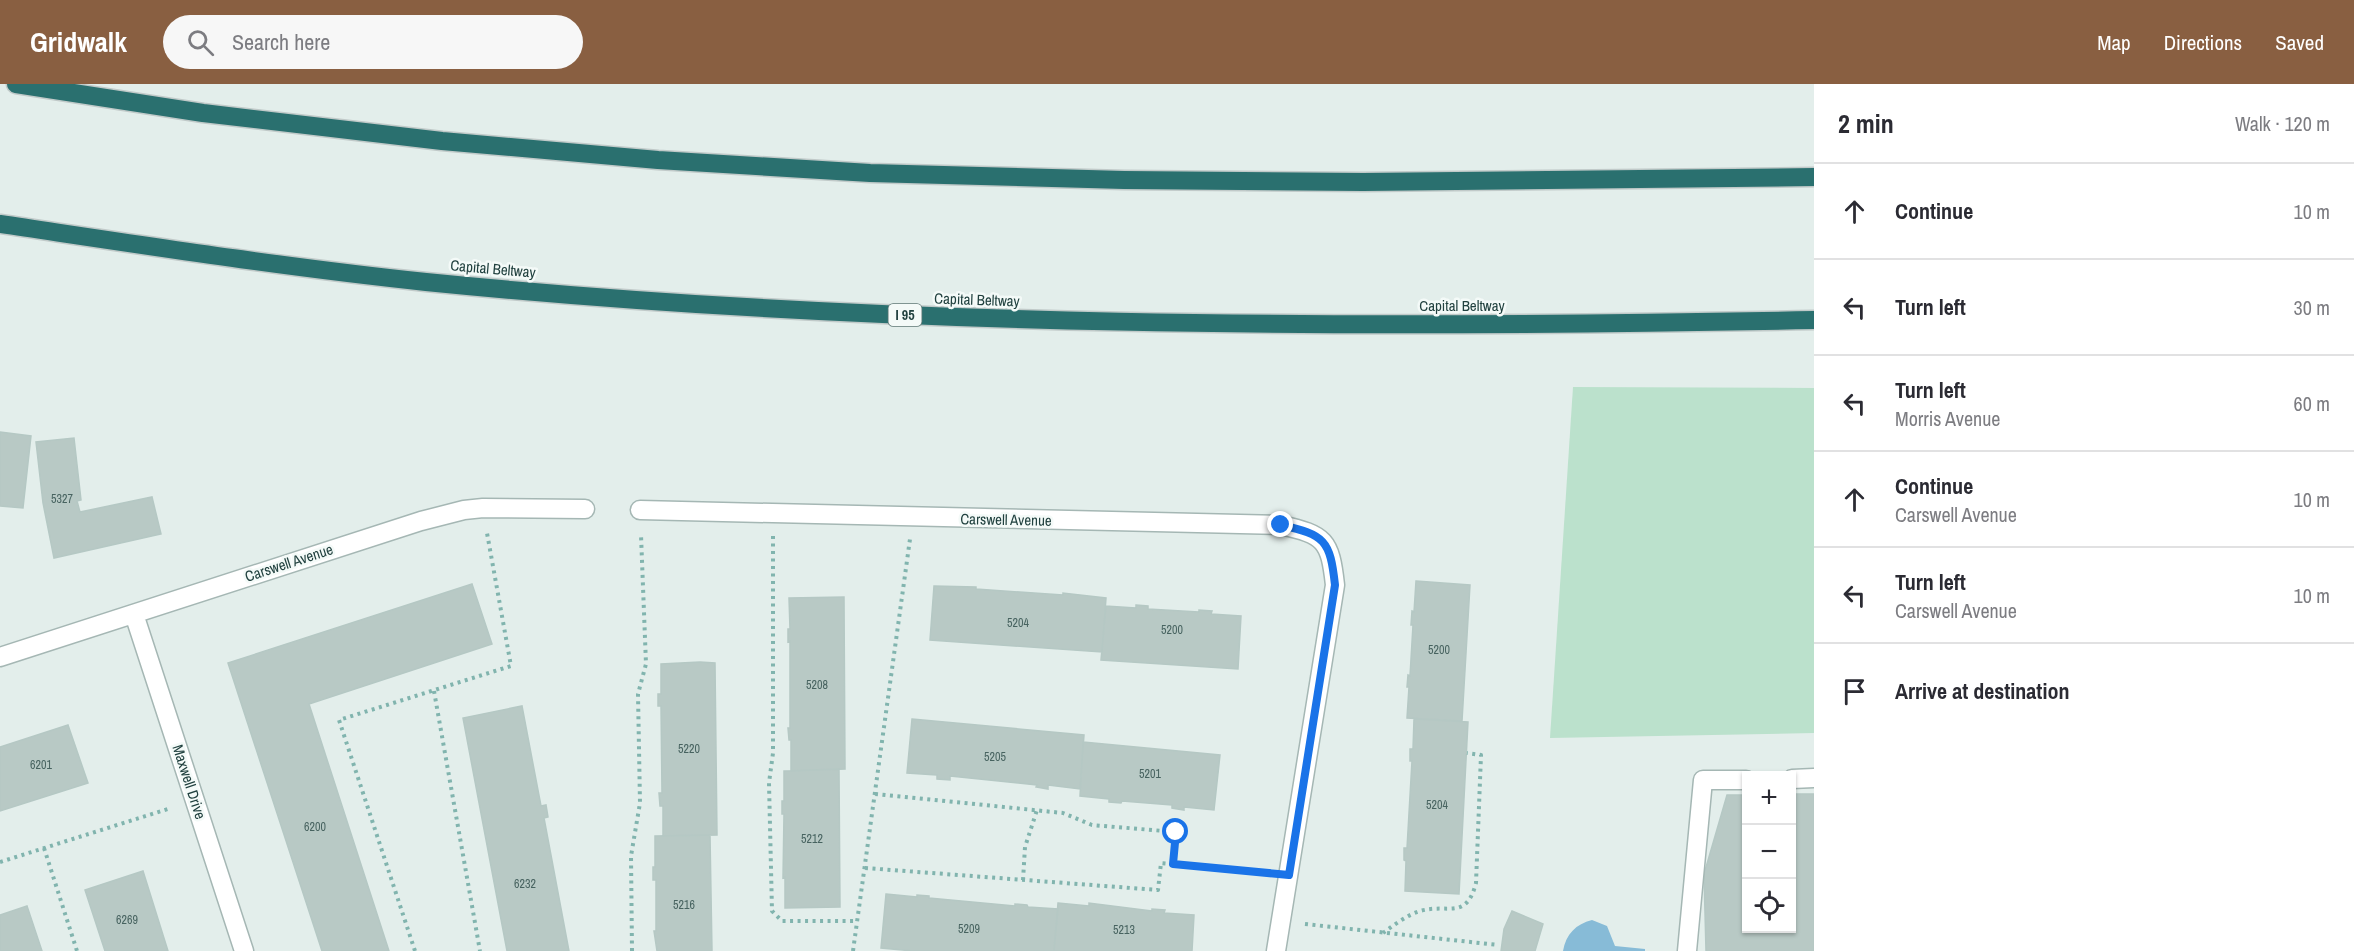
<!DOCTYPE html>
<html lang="en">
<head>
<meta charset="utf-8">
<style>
  :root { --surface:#fff; --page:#f7f7f7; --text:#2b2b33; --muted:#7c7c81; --line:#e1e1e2; --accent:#895f41 }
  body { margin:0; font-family:"Archivo Narrow",sans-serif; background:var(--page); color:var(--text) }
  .controls { position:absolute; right:18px; bottom:18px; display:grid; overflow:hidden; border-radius:0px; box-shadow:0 2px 4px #0004 }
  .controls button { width:54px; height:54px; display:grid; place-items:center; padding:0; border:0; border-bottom:2px solid var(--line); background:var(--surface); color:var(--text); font:30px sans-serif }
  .stop { position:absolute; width:18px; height:18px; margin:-14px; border:4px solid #1a73e8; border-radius:50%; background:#fff }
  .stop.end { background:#1a73e8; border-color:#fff; box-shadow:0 2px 6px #0008 }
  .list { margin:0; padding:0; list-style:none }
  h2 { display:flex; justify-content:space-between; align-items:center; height:78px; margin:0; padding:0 24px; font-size:26px }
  h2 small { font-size:20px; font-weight:400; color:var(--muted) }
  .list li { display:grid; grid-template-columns:39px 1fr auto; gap:18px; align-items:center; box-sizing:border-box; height:96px; padding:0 24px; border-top:2px solid var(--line) }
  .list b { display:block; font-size:22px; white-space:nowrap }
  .list p { margin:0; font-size:20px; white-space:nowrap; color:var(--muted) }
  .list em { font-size:20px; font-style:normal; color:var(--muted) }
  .icon { flex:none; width:33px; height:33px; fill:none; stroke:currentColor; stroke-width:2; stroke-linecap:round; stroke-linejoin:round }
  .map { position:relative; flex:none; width:1814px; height:867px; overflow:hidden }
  header { display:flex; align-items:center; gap:36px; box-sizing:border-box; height:84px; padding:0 30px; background:var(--accent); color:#fff }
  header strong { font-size:28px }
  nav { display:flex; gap:33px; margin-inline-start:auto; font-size:21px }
  .search { width:420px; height:54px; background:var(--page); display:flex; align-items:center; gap:15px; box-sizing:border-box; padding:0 21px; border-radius:33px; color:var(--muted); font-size:22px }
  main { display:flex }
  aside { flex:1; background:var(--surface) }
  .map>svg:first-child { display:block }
  .green { fill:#bbe1cc }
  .water { fill:#87bbd7 }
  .building { fill:#b8c9c5; stroke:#b5c8c4; stroke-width:1.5 }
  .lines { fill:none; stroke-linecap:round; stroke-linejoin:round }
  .minor-casing { stroke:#a5b7b4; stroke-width:21 }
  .highway-casing { stroke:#c1cac9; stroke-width:21 }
  .path { stroke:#81b4ae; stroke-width:4; stroke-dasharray:3 4.5; stroke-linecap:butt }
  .minor { stroke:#fff; stroke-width:18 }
  .highway { stroke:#2a706f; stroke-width:18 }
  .route { stroke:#1a73e8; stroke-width:8 }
  .labels { text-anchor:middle; stroke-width:5; stroke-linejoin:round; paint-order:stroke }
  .number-label { font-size:12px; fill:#476360 }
  .shield { fill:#f4faf8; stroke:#607876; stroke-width:1.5 }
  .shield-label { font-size:14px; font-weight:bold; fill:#21413f }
  .street-label { font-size:15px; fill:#21413f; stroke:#f4faf8 }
</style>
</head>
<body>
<header>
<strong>Gridwalk</strong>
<div class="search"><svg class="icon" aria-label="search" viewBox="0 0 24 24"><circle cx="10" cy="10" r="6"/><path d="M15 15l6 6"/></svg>Search here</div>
<nav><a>Map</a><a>Directions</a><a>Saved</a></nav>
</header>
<main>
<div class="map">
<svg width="1814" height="867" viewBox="0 0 1814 867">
  <rect width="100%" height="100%" fill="#e3eeeb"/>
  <path class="green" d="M1573 303 1814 304V649L1550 654Z"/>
  <path class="water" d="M1592 836 1607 842 1615 862 1645 865V867H1563C1566 850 1576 840 1592 836Z"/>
  <path class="building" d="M0 348 31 352 23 424 0 422Z
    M74 354 81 416 77 417 80 428 152 413 161 450 54 474 43 419 36 358Z
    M1416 497 1470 501 1462 637 1407 634 1409 603H1407L1408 591 1410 592 1413 541H1411L1412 527 1414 528Z
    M472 500 492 560 309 620 389 867H322L228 579Z
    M934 502 976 503V505L1063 511V509L1106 514 1102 568 930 556Z
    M844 513 845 685 791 687V656H789L788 644H790V557L788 558V545H790L789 514Z
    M1136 521 1148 522V525L1199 528V526L1212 527 1211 530 1241 532 1238 585 1101 576 1106 522 1136 524Z
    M700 578 715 579 717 751 663 752V722H660L659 709H662L661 622H658V610H661V580Z
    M522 622 541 722 546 721 548 733 544 734 569 867H507L463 634Z
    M912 635 1084 651 1080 705 1048 701V705L1036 703 1037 701 950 692V696L937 695V691L907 689Z
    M1414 635 1468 638 1459 810 1405 807 1406 777 1404 776V764H1407L1412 677H1410V665H1413Z
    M68 641 88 699 0 727V663Z
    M1083 658 1220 671 1214 726 1184 723V726L1172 724V721L1122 717 1121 719 1109 718V715L1080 712Z
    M839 685 840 823 785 824V793L783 794 784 730H782V717H784V687Z
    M1792 710H1814V867H1706L1704 790 1727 711H1746V844H1792Z
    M710 751 712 867H657L654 847H656V796H653V783H655V752Z
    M143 787 168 867H105L85 806Z
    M886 810 917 813V811L929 812V814L1015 822V820L1027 821 1028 823 1058 825 1054 867H913L881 864Z
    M1058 819 1089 822V819L1152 827V825L1165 826 1164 829 1194 831 1192 867H1054Z
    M27 822 42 867H0V831Z
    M1512 827 1543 840 1535 867H1501L1504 845Z"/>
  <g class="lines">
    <defs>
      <path id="minor" d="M640 426 1281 441C1325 451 1330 456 1335 501L1276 867
        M134 530 244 867
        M0 573 421 437 464 426 483 424 585 425
        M1792 695 1814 694
        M1687 867 1703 696H1746"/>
      <path id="highway" d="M16 0 203 29 442 57 658 76 870 89 1124 96 1363 98 1814 93
        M0 140C142 161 283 183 426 198 887 244 1351 245 1814 236"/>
    </defs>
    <use href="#minor" class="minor-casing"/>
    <use href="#highway" class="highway-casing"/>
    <path class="path" d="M773 452V669L769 699 772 827 782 837H857
      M434 607 480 867
      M875 710 1063 729 1092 741 1176 748 1173 780
      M44 764 77 867
      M0 778 171 724
      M865 784 1158 806 1161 779 1263 789
      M1023 796 1025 763 1037 726
      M1305 840 1498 861
      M1383 849C1394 841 1407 831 1420 827 1448 819 1466 837 1476 799L1481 671 1467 669
      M415 867 339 636 511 582 487 449
      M632 867 631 772 640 719 638 610 646 580 641 451
      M853 867 910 455"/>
    <use href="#minor" class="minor"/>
    <use href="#highway" class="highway"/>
  </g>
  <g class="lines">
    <path class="route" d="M1176 748 1173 780 1289 791 1335 501C1330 456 1325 451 1281 441"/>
  </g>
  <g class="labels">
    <g class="number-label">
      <text x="62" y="419">5327</text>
      <text x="1018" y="543">5204</text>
      <text x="1172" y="550">5200</text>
      <text x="1439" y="570">5200</text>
      <text x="817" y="605">5208</text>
      <text x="689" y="669">5220</text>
      <text x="995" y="677">5205</text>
      <text x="41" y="685">6201</text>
      <text x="1150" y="694">5201</text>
      <text x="1437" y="725">5204</text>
      <text x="315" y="747">6200</text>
      <text x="812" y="759">5212</text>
      <text x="525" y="804">6232</text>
      <text x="684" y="825">5216</text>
      <text x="127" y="840">6269</text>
      <text x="969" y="849">5209</text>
      <text x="1124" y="850">5213</text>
    </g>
    <rect class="shield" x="888.5" y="220" width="33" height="22" rx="4.5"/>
    <g class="shield-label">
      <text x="905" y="236">I 95</text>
    </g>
    <g class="street-label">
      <text transform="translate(493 185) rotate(5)" y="5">Capital Beltway</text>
      <text transform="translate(977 216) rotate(2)" y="5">Capital Beltway</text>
      <text x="1462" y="227">Capital Beltway</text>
      <text transform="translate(1006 436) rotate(1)" y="5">Carswell Avenue</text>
      <text transform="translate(289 479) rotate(-18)" y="5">Carswell Avenue</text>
      <text transform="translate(189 698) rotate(72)" y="5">Maxwell Drive</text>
    </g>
  </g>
</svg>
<div class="controls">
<button>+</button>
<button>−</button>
<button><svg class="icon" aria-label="locate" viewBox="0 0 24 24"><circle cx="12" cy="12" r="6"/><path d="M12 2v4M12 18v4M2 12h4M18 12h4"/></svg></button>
</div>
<div class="stop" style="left:1176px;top:748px"></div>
<div class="stop end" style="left:1281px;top:441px"></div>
</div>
<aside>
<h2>2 min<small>Walk · 120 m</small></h2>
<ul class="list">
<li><svg class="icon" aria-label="ahead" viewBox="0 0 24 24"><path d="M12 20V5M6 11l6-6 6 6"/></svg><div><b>Continue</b></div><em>10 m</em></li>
<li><svg class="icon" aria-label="left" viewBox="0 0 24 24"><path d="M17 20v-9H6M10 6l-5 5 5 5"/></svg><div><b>Turn left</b></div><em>30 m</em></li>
<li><svg class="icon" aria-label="left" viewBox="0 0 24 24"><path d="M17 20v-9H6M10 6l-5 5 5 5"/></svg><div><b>Turn left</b><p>Morris Avenue</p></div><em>60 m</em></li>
<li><svg class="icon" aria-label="ahead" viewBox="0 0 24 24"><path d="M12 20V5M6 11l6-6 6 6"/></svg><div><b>Continue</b><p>Carswell Avenue</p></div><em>10 m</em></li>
<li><svg class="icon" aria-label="left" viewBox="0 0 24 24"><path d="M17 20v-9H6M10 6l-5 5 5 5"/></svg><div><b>Turn left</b><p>Carswell Avenue</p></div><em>10 m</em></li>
<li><svg class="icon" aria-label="arrive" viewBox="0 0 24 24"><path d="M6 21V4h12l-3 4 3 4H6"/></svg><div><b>Arrive at destination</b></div></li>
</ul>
</aside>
</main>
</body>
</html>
